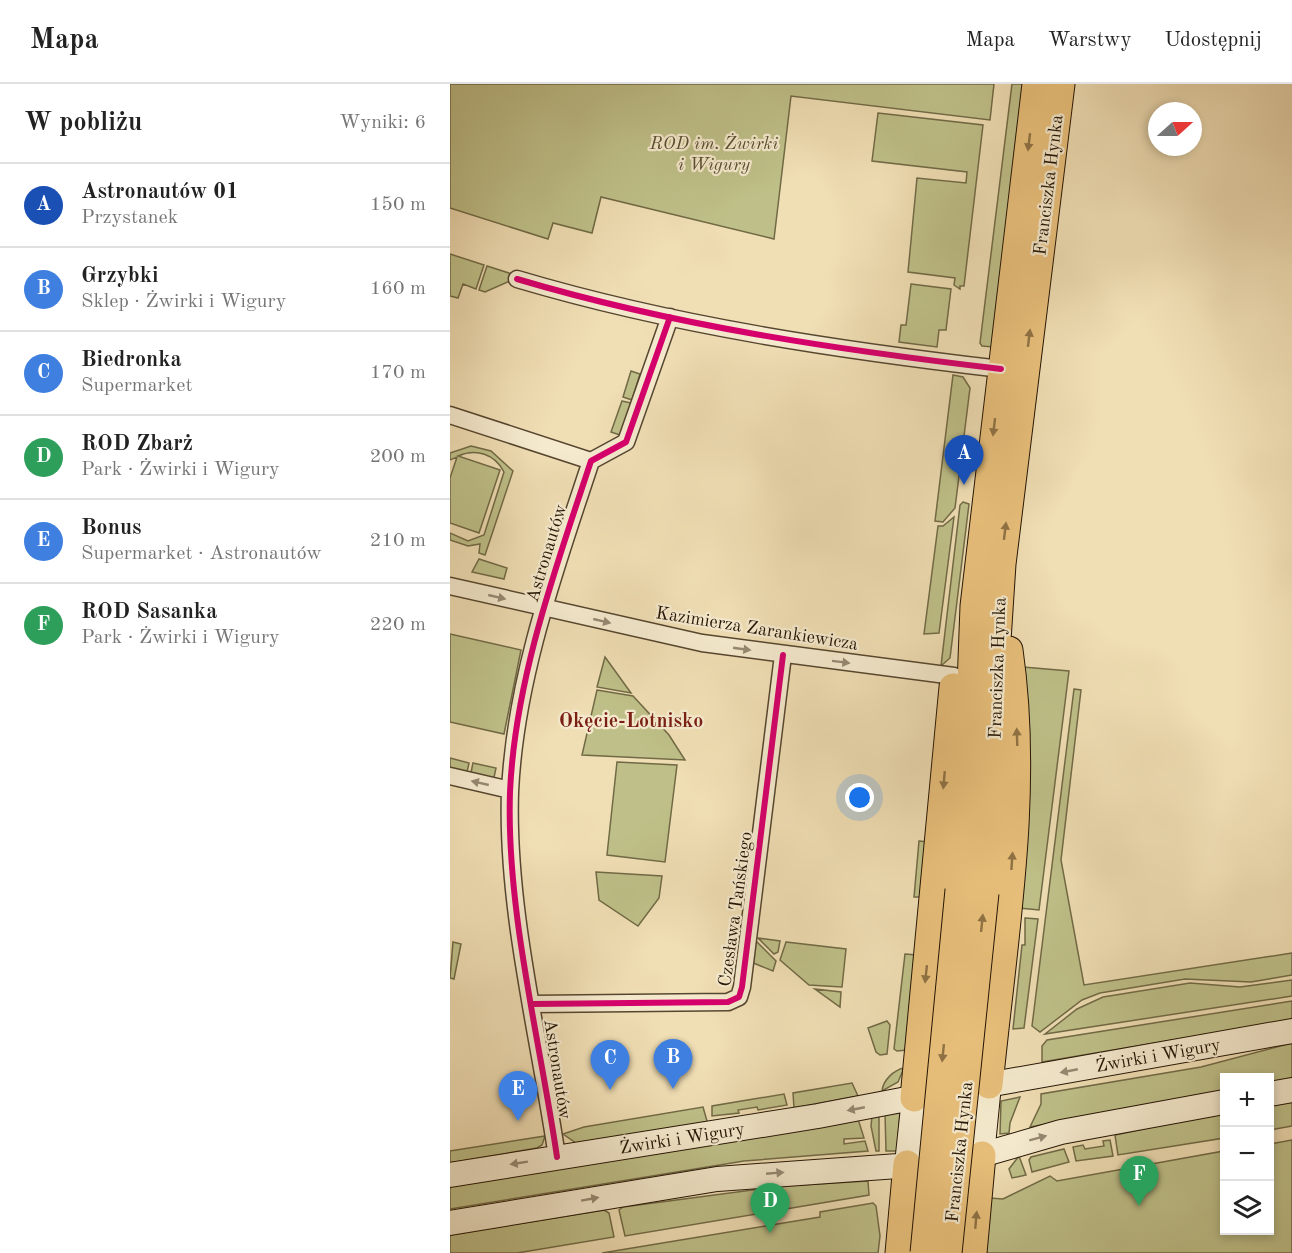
<!DOCTYPE html>
<html lang="pl">
<head>
<meta charset="utf-8">
<style>
  :root { --surface:#fff; --page:#f2f2f2; --text:#222; --muted:#767676; --line:#e0e0e0; --accent:#8f2418 }
  body { margin:0; font-family:"Old Standard TT",serif; background:var(--page); color:var(--text) }
  .controls { position:absolute; right:18px; bottom:18px; display:grid; overflow:hidden; border-radius:0px; box-shadow:0 3px 9px #0003 }
  .controls button { width:54px; height:54px; display:grid; place-items:center; padding:0; border:0; border-bottom:2px solid var(--line); background:var(--surface); color:var(--text); font:30px sans-serif }
  .compass { position:absolute; left:698px; top:18px; width:54px; height:54px; border-radius:50%; background:var(--surface); box-shadow:0 3px 9px #0003; rotate:69deg }
  .you { position:absolute; left:410px; top:714px; width:21px; height:21px; margin:-15px; border:4px solid #fff; border-radius:50%; background:#1a73e8; box-shadow:0 0 0 9px #1a73e833 }
  .badge { display:grid; place-items:center; width:39px; height:39px; border-radius:50%; background:var(--accent); color:#fff; font-size:20px; font-weight:700 }
  .pin { position:absolute; translate:-50% -50px; filter:drop-shadow(0 2px 3px #0008) }
  .pin::after { content:''; position:absolute; top:32px; width:21px; height:18px; background:inherit; clip-path:polygon(0 0,100% 0,50% 100%) }
  .list { margin:0; padding:0; list-style:none }
  h2 { display:flex; justify-content:space-between; align-items:center; height:78px; margin:0; padding:0 24px; font-size:26px }
  h2 small { font-size:20px; font-weight:400; color:var(--muted) }
  .list li { display:grid; grid-template-columns:39px 1fr auto; gap:18px; align-items:center; box-sizing:border-box; height:84px; padding:0 24px; border-top:2px solid var(--line) }
  .list b { display:block; font-size:22px; white-space:nowrap }
  .list p { margin:0; font-size:20px; white-space:nowrap; color:var(--muted) }
  .list em { font-size:20px; font-style:normal; color:var(--muted) }
  .icon { flex:none; width:33px; height:33px; fill:none; stroke:currentColor; stroke-width:2; stroke-linecap:round; stroke-linejoin:round }
  .map { position:relative; flex:none; width:842px; height:1169px; overflow:hidden }
  header { display:flex; align-items:center; gap:36px; box-sizing:border-box; height:84px; padding:0 30px; background:var(--surface); border-bottom:2px solid var(--line) }
  header strong { font-size:28px }
  nav { display:flex; gap:33px; margin-inline-start:auto; font-size:21px }
  main { display:flex }
  aside { flex:1; background:var(--surface) }
  .map>svg:first-child { display:block }
  .green { fill:#bfc089; stroke:#716a46; stroke-width:1.5 }
  .lines { fill:none; stroke-linecap:round; stroke-linejoin:round }
  .street-casing { stroke:#56462f; stroke-width:19 }
  .secondary-casing { stroke:#231303; stroke-width:26 }
  .primary-casing { stroke:#231303; stroke-width:29 }
  .street { stroke:#f5eace; stroke-width:16 }
  .secondary { stroke:#f5eace; stroke-width:24 }
  .primary { stroke:#e8bf7a; stroke-width:27 }
  .primary-bridge-casing { stroke:#231303; stroke-width:29; stroke-linecap:butt }
  .primary-bridge { stroke:#e8bf7a; stroke-width:27 }
  .cycleway-casing { stroke:#f5eace; stroke-width:10 }
  .cycleway { stroke:#d6006c; stroke-width:6 }
  .oneway { fill:#8f7244 }
  .oneway2 { fill:#968973 }
  .labels { text-anchor:middle; stroke-width:4.5; stroke-linejoin:round; paint-order:stroke }
  .park-label { font-size:18px; font-style:italic; fill:#5a5032; stroke:#f5eace }
  .street-label { font-size:18px; fill:#231303; stroke:#f5eace }
  .neighbourhood-label { font-size:20px; font-weight:bold; fill:#7a1f14; stroke:#f5eace }
</style>
</head>
<body>
<header>
<strong>Mapa</strong>
<nav><a>Mapa</a><a>Warstwy</a><a>Udostępnij</a></nav>
</header>
<main>
<aside>
<h2>W pobliżu<small>Wyniki: 6</small></h2>
<ul class="list">
<li><span class="badge" style="background:#1a4fb4">A</span><div><b>Astronautów 01</b><p>Przystanek</p></div><em>150 m</em></li>
<li><span class="badge" style="background:#3f7fe0">B</span><div><b>Grzybki</b><p>Sklep · Żwirki i Wigury</p></div><em>160 m</em></li>
<li><span class="badge" style="background:#3f7fe0">C</span><div><b>Biedronka</b><p>Supermarket</p></div><em>170 m</em></li>
<li><span class="badge" style="background:#2e9e5b">D</span><div><b>ROD Zbarż</b><p>Park · Żwirki i Wigury</p></div><em>200 m</em></li>
<li><span class="badge" style="background:#3f7fe0">E</span><div><b>Bonus</b><p>Supermarket · Astronautów</p></div><em>210 m</em></li>
<li><span class="badge" style="background:#2e9e5b">F</span><div><b>ROD Sasanka</b><p>Park · Żwirki i Wigury</p></div><em>220 m</em></li>
</ul>
</aside>
<div class="map">
<svg width="842" height="1169" viewBox="0 0 842 1169">
  <rect width="100%" height="100%" fill="#f0deb4"/>
  <filter id="stains"><feTurbulence type="fractalNoise" baseFrequency=".00333" numOctaves="4"/><feColorMatrix values="0 0 0 0 .2 0 0 0 0 .09 0 0 0 0 .02 0 0 0 .5 -.17"/></filter>
  <radialGradient id="worn" r=".72"><stop offset=".6" stop-color="#630" stop-opacity="0"/><stop offset="1" stop-color="#630" stop-opacity=".3"/></radialGradient>
  <path class="green" d="M0 0H544L540 36 341 12 324 155 151 113 142 149 103 139 98 155 0 124Z
    M562 0H576L543 263 532 262 530 259Z
    M428 29 533 41 514 202H510V205L504 201 505 194 458 188 467 94 516 99 517 88 422 77Z
    M0 170 34 181 26 205 13 200 8 214 0 212Z
    M37 182 62 190 60 197 35 208 29 206Z
    M461 200 501 205 496 246H489L487 263 449 258 451 241H456Z
    M181 287 190 290 182 316 173 313Z
    M503 291 513 293 520 304 505 424 493 438 485 437Z
    M172 317 181 319 170 351 161 348Z
    M21 362 41 367 63 387 35 471 29 469 30 460 18 462 0 456V449L18 457 34 451 54 388C45 370 26 364 8 372L50 386 29 449 0 439V394L7 373 0 376V369Z
    M513 418 519 420 500 574 491 582 510 421Z
    M504 433 489 549 474 550 488 442H493Z
    M29 475 57 484 54 495 22 488Z
    M0 550 71 566 54 650 0 638Z
    M155 573 181 609 147 603Z
    M573 583 619 587 589 826 569 824 579 654Z
    M624 605 631 606 611 776 634 901 842 869V891L801 898 735 895 650 909 632 916 590 948 582 942Z
    M147 606 183 612 219 651 235 676 132 671Z
    M0 674 19 679 17 688 0 684Z
    M167 678 227 681 215 778 157 771Z
    M23 679 46 684 43 698 20 693Z
    M469 757 478 758 472 813H464Z
    M146 788 212 792 209 814 188 842 149 816Z
    M575 834 588 835 574 944 563 945 572 861H575Z
    M308 854 330 857 328 868 324 870Z
    M306 857 326 877 323 887 301 878Z
    M3 858 11 860 4 895 0 894Z
    M336 858 396 865 392 903 359 901 330 876Z
    M455 870 467 871 457 966 447 967 444 965Z
    M842 896V912L595 950 627 925 653 913 740 899 790 903Z
    M365 905 391 908 390 923Z
    M842 917V936L592 978V962L597 956Z
    M437 937 440 941 437 970 430 971 426 968 418 944Z
    M842 959V997L820 1001V994H774V1008L580 1043 591 1020V1010L751 983Z
    M454 984 448 998 432 1007C433 996 444 986 454 984Z
    M402 999 408 1012 344 1024 343 1009Z
    M334 1010 337 1021 308 1026 307 1023 288 1026 289 1029 262 1032V1022Z
    M570 1013 560 1039 559 1049 550 1050 551 1017Z
    M842 1016V1042L820 1046V1020Z
    M253 1023 257 1037 249 1040 126 1059 113 1050 134 1043Z
    M450 1028 447 1067H436L435 1029Z
    M774 1028V1054L668 1071 665 1051Z
    M429 1030V1067H426L421 1042 422 1032Z
    M408 1035 414 1054 394 1055V1060L415 1057 418 1067 294 1077 0 1125V1102Z
    M95 1052 92 1061 87 1064 0 1079V1067Z
    M660 1056 663 1072 626 1077 623 1063 633 1061 635 1065 654 1062 653 1057Z
    M842 1056V1169H535L540 1114 553 1115 600 1092 607 1097 774 1067V1146H820V1060Z
    M614 1065 619 1078 582 1088 579 1076 581 1073Z
    M569 1072 576 1091 562 1094 559 1085Z
    M418 1097 419 1111 175 1152 169 1126 173 1123 334 1102Z
    M423 1119 426 1122 430 1152 428 1169H152L370 1133V1128Z
    M154 1126 159 1129 164 1153 67 1169H0V1151Z"/>
  <g class="lines">
    <defs>
      <path id="street" d="M67 195C225 242 389 266 551 285
        M0 331 141 377
        M0 502 252 559 504 592
        M0 692 60 706
        M82 920 278 918 289 913 292 903 333 571
        M107 1073C90 956 56 826 60 708 65 595 106 483 141 377L176 358 220 233"/>
      <path id="secondary" d="M520 1004 842 947
        M820 1010 842 1006
        M532 1071 539 1001
        M514 1076 611 1048 774 1018
        M457 1080 464 1014
        M0 1091 368 1032 483 1010
        M0 1139 267 1095 476 1080"/>
      <path id="primary" d="M509 806 517 709 524 522 586 0
        M535 809 543 713 545 587 552 480 611 0
        M539 1001C553 857 580 710 559 566
        M464 1014 503 603
        M449 1169 457 1080
        M523 1169 532 1071"/>
    </defs>
    <use href="#street" class="street-casing"/>
    <use href="#secondary" class="secondary-casing"/>
    <use href="#primary" class="primary-casing"/>
    <use href="#street" class="street"/>
    <use href="#secondary" class="secondary"/>
    <use href="#primary" class="primary"/>
    <defs>
      <path id="primary-bridge" d="M474 1169 509 806
        M498 1169 535 809"/>
    </defs>
    <use href="#primary-bridge" class="primary-bridge-casing"/>
    <use href="#primary-bridge" class="primary-bridge"/>
    <defs>
      <path id="cycleway" d="M67 195C225 242 389 266 551 285
        M82 920 278 918 289 913 292 903 333 571
        M107 1073C90 956 56 826 60 708 65 595 106 483 141 377L176 358 220 233"/>
    </defs>
    <use href="#cycleway" class="cycleway-casing"/>
    <use href="#cycleway" class="cycleway"/>
  </g>
  <defs><path id="oneway-solid" d="M-6-.8H1V-3.2L6.5 0L1 3.2V.8H-6Z" transform="scale(1.5)"/></defs>
  <g class="oneway">
    <use href="#oneway-solid" transform="translate(579 58) rotate(97)"/>
    <use href="#oneway-solid" transform="translate(579 254) rotate(-83)"/>
    <use href="#oneway-solid" transform="translate(544 343) rotate(97)"/>
    <use href="#oneway-solid" transform="translate(555 447) rotate(-83)"/>
    <use href="#oneway-solid" transform="translate(567 653) rotate(-92)"/>
    <use href="#oneway-solid" transform="translate(494 696) rotate(95)"/>
    <use href="#oneway-solid" transform="translate(562 777) rotate(-86)"/>
    <use href="#oneway-solid" transform="translate(532 839) rotate(-84)"/>
    <use href="#oneway-solid" transform="translate(476 890) rotate(96)"/>
    <use href="#oneway-solid" transform="translate(493 969) rotate(96)"/>
    <use href="#oneway-solid" transform="translate(526 1136) rotate(-85)"/>
  </g>
  <g class="oneway2">
    <use href="#oneway-solid" transform="translate(47 513) rotate(13)"/>
    <use href="#oneway-solid" transform="translate(152 537) rotate(13)"/>
    <use href="#oneway-solid" transform="translate(292 565) rotate(8)"/>
    <use href="#oneway-solid" transform="translate(391 578) rotate(7)"/>
    <use href="#oneway-solid" transform="translate(30 699) rotate(-167)"/>
    <use href="#oneway-solid" transform="translate(619 987) rotate(169)"/>
    <use href="#oneway-solid" transform="translate(406 1025) rotate(169)"/>
    <use href="#oneway-solid" transform="translate(588 1054) rotate(-15)"/>
    <use href="#oneway-solid" transform="translate(69 1079) rotate(171)"/>
    <use href="#oneway-solid" transform="translate(325 1089) rotate(-5)"/>
    <use href="#oneway-solid" transform="translate(140 1115) rotate(-10)"/>
  </g>
  <g class="labels">
    <g class="park-label">
      <text x="264" y="65">ROD im. Żwirki<tspan x="264" dy="21">i Wigury</tspan></text>
    </g>
    <g class="street-label">
      <text transform="translate(598 101) rotate(-83)" y="6">Franciszka Hynka</text>
      <text transform="translate(96 469) rotate(-73)" y="6">Astronautów</text>
      <text transform="translate(307 544) rotate(9)" y="6">Kazimierza Zarankiewicza</text>
      <text transform="translate(547 584) rotate(-88)" y="6">Franciszka Hynka</text>
      <text transform="translate(285 825) rotate(-82)" y="6">Czesława Tańskiego</text>
      <text transform="translate(708 971) rotate(-10)" y="6">Żwirki i Wigury</text>
      <text transform="translate(108 985) rotate(81)" y="6">Astronautów</text>
      <text transform="translate(232 1054) rotate(-9)" y="6">Żwirki i Wigury</text>
      <text transform="translate(509 1068) rotate(-84)" y="6">Franciszka Hynka</text>
    </g>
    <g class="neighbourhood-label">
      <text x="181" y="643">Okęcie-Lotnisko</text>
    </g>
  </g>
  <rect width="100%" height="100%" filter="url(#stains)"/>
  <rect width="100%" height="100%" fill="url(#worn)"/>
</svg>
<div class="controls">
<button>+</button>
<button>−</button>
<button><svg class="icon" aria-label="layers" viewBox="0 0 24 24"><path d="M12 4l9 5-9 5-9-5zM3 14l9 5 9-5"/></svg></button>
</div>
<svg class="compass" viewBox="-18 -18 36 36"><path d="M0-13l5 13h-10z" fill="#e53935"/><path d="M0 13l5-13h-10z" fill="#767676"/></svg>
<div class="you"></div>
<div class="pin badge" style="left:514px;top:401px;background:#1a4fb4">A</div>
<div class="pin badge" style="left:223px;top:1005px;background:#3f7fe0">B</div>
<div class="pin badge" style="left:160px;top:1006px;background:#3f7fe0">C</div>
<div class="pin badge" style="left:320px;top:1149px;background:#2e9e5b">D</div>
<div class="pin badge" style="left:68px;top:1037px;background:#3f7fe0">E</div>
<div class="pin badge" style="left:689px;top:1122px;background:#2e9e5b">F</div>
</div>
</main>
</body>
</html>
